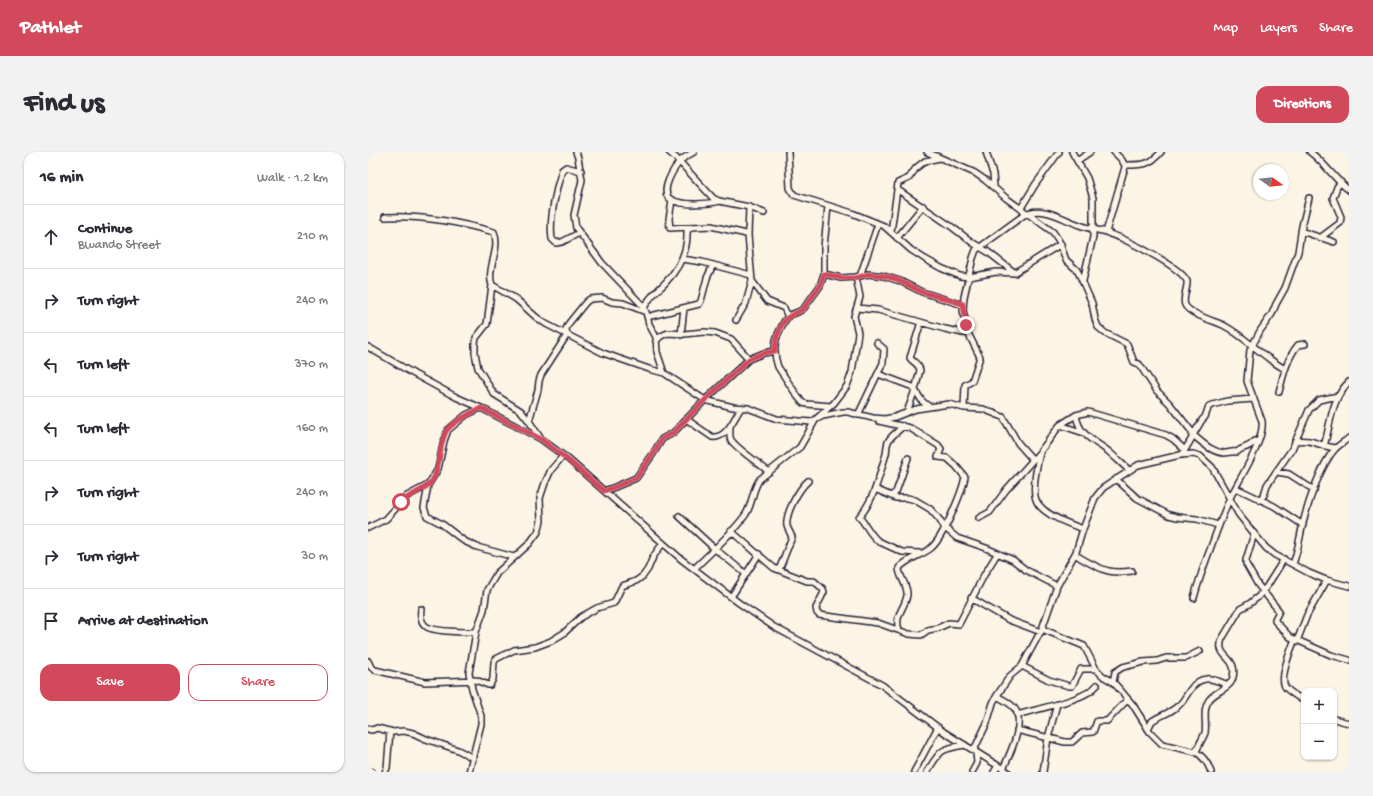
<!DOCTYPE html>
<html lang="en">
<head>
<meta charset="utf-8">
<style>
  :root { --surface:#fff; --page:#f2f2f3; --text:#2b2b33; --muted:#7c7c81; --line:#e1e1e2; --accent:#d1495b }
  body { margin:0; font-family:"Gochi Hand",sans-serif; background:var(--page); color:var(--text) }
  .controls { position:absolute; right:12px; bottom:12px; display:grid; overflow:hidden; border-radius:8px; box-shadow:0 1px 3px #0004 }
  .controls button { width:36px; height:36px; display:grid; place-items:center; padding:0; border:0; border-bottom:1px solid var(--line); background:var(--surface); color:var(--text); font:20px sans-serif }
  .compass { position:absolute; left:885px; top:12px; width:36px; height:36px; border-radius:50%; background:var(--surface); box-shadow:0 1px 3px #0004; rotate:105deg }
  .stop { position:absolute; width:12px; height:12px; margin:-9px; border:3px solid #d1495b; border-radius:50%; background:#fff }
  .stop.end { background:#d1495b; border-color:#fff; box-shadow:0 1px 4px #0008 }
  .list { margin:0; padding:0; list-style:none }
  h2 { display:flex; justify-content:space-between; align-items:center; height:52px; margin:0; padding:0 16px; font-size:17px }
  h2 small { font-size:13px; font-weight:400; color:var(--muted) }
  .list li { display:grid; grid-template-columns:26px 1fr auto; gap:12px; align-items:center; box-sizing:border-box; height:64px; padding:0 16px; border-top:1px solid var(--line) }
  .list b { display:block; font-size:15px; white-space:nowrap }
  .list p { margin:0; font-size:13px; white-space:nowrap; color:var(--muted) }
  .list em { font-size:13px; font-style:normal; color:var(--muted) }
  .actions { display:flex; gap:8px; padding:12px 16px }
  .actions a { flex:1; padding:9px 0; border:1px solid var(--accent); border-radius:12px; text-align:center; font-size:14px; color:var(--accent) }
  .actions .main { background:var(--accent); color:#fff }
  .icon { flex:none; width:22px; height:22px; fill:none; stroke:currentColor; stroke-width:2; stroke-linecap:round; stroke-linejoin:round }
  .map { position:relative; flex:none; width:981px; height:620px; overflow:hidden; border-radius:12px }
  header { display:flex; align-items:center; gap:24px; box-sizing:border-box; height:56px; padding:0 20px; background:var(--accent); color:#fff }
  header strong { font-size:19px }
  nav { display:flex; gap:22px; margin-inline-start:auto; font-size:14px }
  .intro { display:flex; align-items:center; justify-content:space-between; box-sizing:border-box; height:96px; padding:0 24px }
  h1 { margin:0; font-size:28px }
  .button { padding:10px 18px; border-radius:12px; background:var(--accent); color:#fff; font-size:14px; font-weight:700 }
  main { display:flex; gap:24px; padding:0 24px }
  aside { flex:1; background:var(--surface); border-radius:12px; box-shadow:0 1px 3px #0004 }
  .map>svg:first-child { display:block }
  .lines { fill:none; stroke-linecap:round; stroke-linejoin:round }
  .minor-casing { stroke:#22223b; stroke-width:8 }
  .minor { stroke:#fcf5e5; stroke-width:5 }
  .route { stroke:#d1495b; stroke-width:5 }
</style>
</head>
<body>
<header>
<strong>Pathlet</strong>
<nav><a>Map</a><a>Layers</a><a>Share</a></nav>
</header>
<div class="intro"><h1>Find us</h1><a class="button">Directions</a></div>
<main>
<aside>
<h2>16 min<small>Walk · 1.2 km</small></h2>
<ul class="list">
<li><svg class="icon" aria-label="ahead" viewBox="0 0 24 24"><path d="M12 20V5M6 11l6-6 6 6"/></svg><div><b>Continue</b><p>Bwando Street</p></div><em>210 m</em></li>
<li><svg class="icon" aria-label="right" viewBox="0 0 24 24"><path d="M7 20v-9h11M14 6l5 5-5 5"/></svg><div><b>Turn right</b></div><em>240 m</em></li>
<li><svg class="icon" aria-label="left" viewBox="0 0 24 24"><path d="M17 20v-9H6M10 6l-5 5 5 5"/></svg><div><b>Turn left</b></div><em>370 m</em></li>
<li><svg class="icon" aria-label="left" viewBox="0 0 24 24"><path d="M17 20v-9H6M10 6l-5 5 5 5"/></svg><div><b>Turn left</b></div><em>160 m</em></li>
<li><svg class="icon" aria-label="right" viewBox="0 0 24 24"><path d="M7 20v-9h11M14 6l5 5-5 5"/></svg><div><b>Turn right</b></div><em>240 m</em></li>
<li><svg class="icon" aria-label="right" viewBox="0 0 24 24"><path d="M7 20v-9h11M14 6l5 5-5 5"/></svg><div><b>Turn right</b></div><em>30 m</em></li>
<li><svg class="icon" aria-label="arrive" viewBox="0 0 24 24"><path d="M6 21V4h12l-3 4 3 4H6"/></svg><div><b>Arrive at destination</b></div></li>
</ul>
<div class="actions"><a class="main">Save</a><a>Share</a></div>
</aside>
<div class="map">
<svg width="981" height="620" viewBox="0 0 981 620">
  <rect width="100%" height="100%" fill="#fcf5e5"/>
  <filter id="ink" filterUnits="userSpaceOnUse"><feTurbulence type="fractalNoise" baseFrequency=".025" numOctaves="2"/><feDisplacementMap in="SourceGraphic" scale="8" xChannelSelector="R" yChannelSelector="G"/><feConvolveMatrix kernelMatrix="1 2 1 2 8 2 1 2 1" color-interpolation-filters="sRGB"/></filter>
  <g filter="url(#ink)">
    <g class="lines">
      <defs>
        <path id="minor" d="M208 0 210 6 214 28 206 63 208 76 234 111 275 154 278 160 281 172 288 185 289 200 296 221
          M301 0 308 6 345 46 351 49 381 55 396 61
          M326 0C322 2 317 5 313 8 307 15 289 41 304 48 315 54 341 52 352 49
          M420 0 422 36 426 43 484 61 516 74 543 98 557 107 573 116 592 124 601 125 628 120 646 121 693 92
          M559 0 607 21 617 28 638 46 685 80 691 89 698 108 709 118 712 124 724 151 727 167 730 175 737 181 759 192 766 210 771 212 789 239 802 252 824 280V286L814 303
          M618 0 625 22 626 35
          M704 0 719 26 725 46V85L715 129
          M746 0 754 8 757 14
          M793 0C782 13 775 13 759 13L757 15 738 80C743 83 748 84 753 86 768 93 812 115 819 129 820 136 814 146 817 153 821 162 846 169 855 173 877 184 894 205 917 217
          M942 0C957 11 967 28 981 38
          M709 9 722 0
          M530 38 584 75 605 91 620 100 647 121
          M304 48 301 67 302 76 343 74 374 81 380 83
          M460 54 456 95V122L452 134 436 156C432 160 427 161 422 163 418 166 415 171 413 176 406 188 405 201 410 215L430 245 435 251 439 252 463 254
          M381 55 380 83 384 129 399 149 416 156 420 165
          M653 56 667 33 691 0
          M17 65C54 63 91 70 126 80 133 97 118 117 124 133L148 147 168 165 178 172 235 201 281 217 296 221 337 248 365 255 380 256 409 267 443 270 455 264 475 260H480L505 266 517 267 527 265 548 257 581 252 596 256 615 257 635 265 650 291 665 308
          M933 79 966 90
          M523 80 530 31 541 26 548 16 557 9 572 6
          M211 81 194 90 188 91 184 87C181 68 188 36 194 18L198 15 213 19
          M529 86 555 54
          M952 86 972 71 973 65 965 46 969 35 973 30
          M314 107 334 110 383 123
          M456 122 473 126 488 125 500 122 516 124 532 129 554 140 595 153
          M492 124 510 72
          M124 133 119 172 108 186 107 191V201L110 216 126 242 153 259 161 269 173 287
          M276 156C283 142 288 141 298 130 311 116 320 98 319 79L323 75
          M489 156 510 158 577 177 595 181
          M279 165 331 152 333 149 339 126 345 113
          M368 168 378 151 384 129
          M313 183 316 156
          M288 189 293 184 300 181 316 182 336 180 347 181 363 187 381 207
          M0 195 46 222 88 245 113 256 173 287 200 307 313 407 371 451 406 475 514 533 576 580 640 620
          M510 222 545 235 554 249 560 254
          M911 240C915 224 919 206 930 193L937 192
          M886 247 859 249 841 254 837 265 834 268 825 283C834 290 843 300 856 301 861 301 863 299 869 300 875 294 879 298 887 289L890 290
          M596 256 597 233 604 229 612 205 599 179 595 158 596 145 605 106 608 98 656 63C673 53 693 66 709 72 718 76 729 78 739 80
          M539 260 547 238 552 218C551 212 545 210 542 206L553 170
          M490 263 515 211 516 197 509 191
          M708 263C711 283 725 288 740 299 747 305 754 312 761 318
          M318 267 344 285C359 287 366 266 373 256
          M161 269 170 238 171 229 173 223 199 183 198 177 201 171 218 150 222 147 234 146 244 150 255 151 278 160
          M511 269 542 276 570 293 573 297 570 305 579 306 588 314 597 325C594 341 575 386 563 396 553 404 540 406 531 416 531 425 540 433 539 443 537 457 526 462 531 478
          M692 273 716 281
          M535 274C530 280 522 284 520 290 518 294 519 298 518 302 511 324 506 349 491 365 498 372 502 383 510 389L534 400 551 401
          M362 275C362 279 361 284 363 288 369 297 392 312 401 320
          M927 289C946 286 952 295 968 296
          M956 294C963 271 963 247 981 230
          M672 301C669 313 663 339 669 350 676 363 701 372 715 377
          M909 320 921 322 946 338
          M748 327 769 346 801 363 809 365 829 367 850 373
          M60 333 56 356 59 364 74 372 96 389 109 395 146 405
          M868 336 906 354 935 373
          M507 337 528 346H540L547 348 562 357 571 367 576 375 589 386 618 396 645 408 658 418 689 434
          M236 339 247 335 268 326 285 302 294 287 305 281 337 248 381 207 396 201 407 199
          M523 344 528 340 540 306
          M891 348 896 343 899 333 924 297 941 258 951 248 970 244
          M311 364 347 397 378 422
          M611 366 622 360 638 338 672 300 692 273 708 263 720 260 798 283 805 287 817 298
          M0 376 18 367 39 344 60 333 70 317 76 289 80 278 98 263 113 256
          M363 379 406 416 439 429H446L455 437 456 440 448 456 449 461 451 463 510 471 541 482 553 483 560 478 570 476 581 471 591 472 616 423 629 402
          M886 382 878 408V412L890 433 911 459 907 467V469L922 485 963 503 981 508
          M707 402C713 407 734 418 741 419 749 421 757 420 764 419
          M925 412C930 399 932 384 935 371 940 351 953 312 967 297 971 293 976 290 981 286
          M326 417C342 401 365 381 378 362 385 351 384 337 392 327L432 295 448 267 466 251 479 234 484 220 490 181 486 164 492 145 488 125
          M411 418 424 385C423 382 420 378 419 374 417 361 431 337 440 329
          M363 445 391 402
          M603 446 641 468 673 480
          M826 446C829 434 833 423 837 411 845 390 852 369 861 348 870 329 897 289 894 269L879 229 882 198 892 179 904 162 908 152 917 136 930 100 934 74 941 46
          M53 457C52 464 53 471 59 475 68 480 97 480 108 480
          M674 477 716 494 728 517 735 524 745 530 754 540 765 553 782 580 794 592 828 600C836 605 840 611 843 620
          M927 487C923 498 910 527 918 536 923 541 930 545 936 549
          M929 489 939 463 959 428
          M0 509 3 515 7 518 57 530 108 528 120 533H122L125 527 126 510 128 507 146 498 167 495 183 489 196 481 213 465 229 456 246 451 254 434 268 429 275 424 280 417 285 405 295 391
          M654 514 681 528 701 534H704L713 517H728
          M745 530 747 520 755 515 775 510 789 509 798 506H818L832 499
          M629 544C634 547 643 551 647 557 657 571 642 602 635 617
          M649 563C667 557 719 548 729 533
          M966 567 981 571
          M0 577 4 578 9 576 25 580 36 579 45 581 58 587 90 598 105 606
          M780 577 784 569C793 563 801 562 811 553 816 549 818 543 822 538 833 521 845 527 860 533
          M649 578 697 590H704L714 581 725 580 729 569H739L760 547
          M606 598 619 571 625 551 628 545 642 524 654 514 674 477 689 434 708 400 715 377 727 346 735 336 770 313 812 303 825 302 832 304 844 315 871 363 898 396 907 403 941 421 958 428 981 434
          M828 600C830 594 835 586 837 581 839 570 834 558 841 548 847 539 863 537 865 525 870 504 847 506 854 487L872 457 881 452 890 445 899 434 916 407
          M0 619 4 620
          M17 620 19 616 22 579
          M101 620 113 572V564L104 537 101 521 108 480 116 458 119 438 129 421 161 392 170 380 173 369 172 346 177 331 183 318 195 304
          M546 620 570 575
          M559 620C572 599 571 597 597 593
          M604 620 609 611 608 601
          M626 620 630 614
          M675 620 680 586 689 552"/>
      </defs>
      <use href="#minor" class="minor-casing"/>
      <use href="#minor" class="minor"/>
    </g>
  </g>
  <g class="lines" filter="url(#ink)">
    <path class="route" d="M33 350C42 342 58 338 64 329 74 314 70 292 79 278 86 269 103 261 113 256L173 287 200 308 236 339 247 335 268 326 285 302 294 287 305 281 337 248 381 207 396 201 407 199C407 188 412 170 422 164 427 161 432 160 436 156L452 134 456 122 473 126H488L500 122 516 124 528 127 554 140 595 152 598 173"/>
  </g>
</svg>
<div class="controls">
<button>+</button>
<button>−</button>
</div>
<svg class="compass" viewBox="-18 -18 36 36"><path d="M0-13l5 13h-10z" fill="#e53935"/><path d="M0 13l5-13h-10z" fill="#7c7c81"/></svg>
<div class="stop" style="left:33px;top:350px"></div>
<div class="stop end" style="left:598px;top:173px"></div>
</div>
</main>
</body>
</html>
